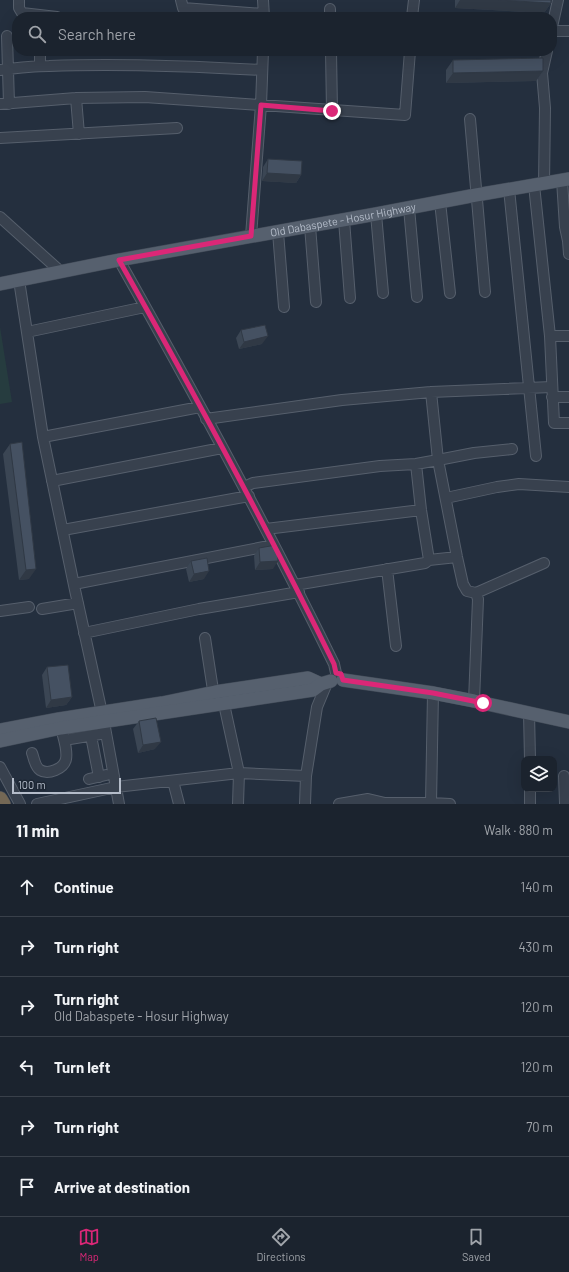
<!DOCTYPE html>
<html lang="en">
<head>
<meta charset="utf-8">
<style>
  :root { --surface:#1b232e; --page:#242b36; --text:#f1f3f6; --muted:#a0a4aa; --line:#39404a; --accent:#db2777 }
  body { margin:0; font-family:Barlow,sans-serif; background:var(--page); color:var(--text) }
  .controls { position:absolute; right:12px; bottom:12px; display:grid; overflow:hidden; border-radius:8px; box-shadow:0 4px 16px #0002 }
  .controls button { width:36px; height:36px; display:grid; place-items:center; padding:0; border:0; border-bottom:1px solid var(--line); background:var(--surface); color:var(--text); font:20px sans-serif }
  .scale { position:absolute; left:12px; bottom:10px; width:109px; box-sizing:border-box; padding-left:4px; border:2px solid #b4bcc9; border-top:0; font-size:11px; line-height:14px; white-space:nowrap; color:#b4bcc9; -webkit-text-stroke:3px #1d2633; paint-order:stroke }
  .stop { position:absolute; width:12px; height:12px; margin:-9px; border:3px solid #db2777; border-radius:50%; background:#fff }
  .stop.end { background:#db2777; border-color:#fff; box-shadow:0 1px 4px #0008 }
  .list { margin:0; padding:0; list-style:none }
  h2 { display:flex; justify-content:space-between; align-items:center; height:52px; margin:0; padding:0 16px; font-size:17px }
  h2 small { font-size:13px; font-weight:400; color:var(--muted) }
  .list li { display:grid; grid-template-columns:26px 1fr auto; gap:12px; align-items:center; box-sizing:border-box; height:60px; padding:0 16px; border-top:1px solid var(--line) }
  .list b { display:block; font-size:15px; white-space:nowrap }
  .list p { margin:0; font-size:13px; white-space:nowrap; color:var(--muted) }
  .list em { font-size:13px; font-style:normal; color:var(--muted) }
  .icon { flex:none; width:22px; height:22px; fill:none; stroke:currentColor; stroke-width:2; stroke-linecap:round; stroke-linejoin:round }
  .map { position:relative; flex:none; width:569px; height:804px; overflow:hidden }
  .search { position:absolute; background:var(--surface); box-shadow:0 4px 16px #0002; left:12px; right:12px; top:12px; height:44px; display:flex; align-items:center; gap:10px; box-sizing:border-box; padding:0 14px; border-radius:16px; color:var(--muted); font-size:15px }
  .sheet { height:412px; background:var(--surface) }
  nav { display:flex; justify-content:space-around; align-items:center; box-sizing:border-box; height:56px; border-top:1px solid var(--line); background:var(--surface); font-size:11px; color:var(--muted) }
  nav a { display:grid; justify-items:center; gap:2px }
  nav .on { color:var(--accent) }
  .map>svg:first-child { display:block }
  .green { fill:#263c3f }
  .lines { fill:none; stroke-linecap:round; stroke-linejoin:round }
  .minor-casing { stroke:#565f6c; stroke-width:12 }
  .major-casing { stroke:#414a57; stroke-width:14 }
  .highway-casing { stroke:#434c59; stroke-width:16 }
  .minor { stroke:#38414e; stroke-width:10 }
  .major { stroke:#56606e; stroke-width:13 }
  .highway { stroke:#746855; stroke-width:15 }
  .wall { fill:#3b4654 }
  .shaded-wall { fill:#303945 }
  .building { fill:#455162; stroke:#303945 }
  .route { stroke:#db2777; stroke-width:5 }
  .labels { text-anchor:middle; stroke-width:4; stroke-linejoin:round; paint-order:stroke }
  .street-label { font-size:11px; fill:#b4bcc9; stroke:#1d2633 }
</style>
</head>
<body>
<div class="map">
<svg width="569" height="804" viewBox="0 0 569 804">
  <rect width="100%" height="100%" fill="#242f3e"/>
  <path class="green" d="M0 327 12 402 0 404Z"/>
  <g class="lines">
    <defs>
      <path id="minor" d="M19 0V8L22 13 57 17
        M181 0 183 8 264 14
        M263 0 264 17
        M330 9V17
        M412 17 414 0
        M552 27 558 0
        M552 31H569
        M7 36 9 104
        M40 51V66
        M331 51 332 111
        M0 70C16 68 32 66 49 66 120 63 191 66 262 70
        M76 98 79 134
        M0 104 76 98 145 97 405 115 410 51
        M470 119 485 292
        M0 138 177 128
        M562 180 565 227 568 241 569 254
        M544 184 545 108 542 73 547 51
        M534 185 550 336 554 423H569
        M509 189 536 456
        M440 202 450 293
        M409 208 417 297
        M376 214 383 293
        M0 217 60 271
        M344 220 350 298
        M310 226 316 302
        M278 232 284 307
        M251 236 261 105 263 51
        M119 260C194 393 267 527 334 664L336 673
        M19 280 43 437 75 590 104 722 119 804
        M27 332 145 307
        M550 336H569
        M431 392 438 460 474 453 512 449
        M552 397H569
        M206 419 342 400 431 392 552 387
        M43 437 200 407
        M416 464 421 510 429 560
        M52 481 222 448
        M244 487 253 483 380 466 416 464 438 460 457 557 463 584 467 591 476 593 544 563
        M446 498 497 487 519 484 569 487
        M266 529 421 510
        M63 530 249 496
        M387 569 396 646
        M74 584 274 545
        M295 585 425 563 429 560 457 557
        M42 609 78 603
        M0 611 29 607
        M84 633 199 609 299 592
        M205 638 213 690 224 704 239 773 306 776
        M474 701 478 599 476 593
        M529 713 530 759
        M91 736 99 777
        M70 739 106 733
        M32 753C34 758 35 767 40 770 48 775 64 769 66 759 68 749 63 737 61 728
        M0 767 20 804
        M564 776 565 803 566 804
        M89 779 106 775
        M173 781 179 804
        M530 789V804
        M37 804 116 787 239 773 238 804
        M305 804 306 776 317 707 327 683
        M339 804 368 799 385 803H431L433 693
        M431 804V803L450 804"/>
      <g id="major">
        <path id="s1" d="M0 284 119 260 376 214 476 195 569 179"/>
        <path d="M343 680 433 693 474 701 569 722"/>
        <path d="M0 730 59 719 162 703 215 692 308 678 321 684"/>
        <path d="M0 741 61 728 313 690 321 684 331 681"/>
      </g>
      <path id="highway" d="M0 799 3 804"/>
    </defs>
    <use href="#minor" class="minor-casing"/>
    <use href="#major" class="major-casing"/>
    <use href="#highway" class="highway-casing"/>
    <use href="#minor" class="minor"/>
    <use href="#major" class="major"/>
    <use href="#highway" class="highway"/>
  </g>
  <path class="wall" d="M455 0H551V3L544 13 455 8Z
    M453 60 543 71 536 81 446 83V70Z
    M268 159 301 175 296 183 262 181 263 167Z
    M241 330 262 344 239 349 236 338Z
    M10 444 29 579 19 580 3 454Z
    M259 548 273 569 255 570 254 556Z
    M191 561 204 579 189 582 186 569Z
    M47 667 72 697 66 705 46 708 42 675Z
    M139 721 155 749 138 753 133 729Z"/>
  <path class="shaded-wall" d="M460 0H498L551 3 544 13 455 8Z
    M543 71 536 81 446 83 453 73Z
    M267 173 301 175 296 183 262 181Z
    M268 336 262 344 239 349 244 342Z
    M278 561 273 569 255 570 260 562Z
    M36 569 29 579 19 580 26 570Z
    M209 571 204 579 189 582 194 574Z
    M72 697 66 705 46 708 51 700Z
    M161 742 155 749 138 753 143 745Z"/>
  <path class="building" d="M498 0H551V3Z
    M543 58V71L453 73V60Z
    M268 159 302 161 301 175 267 173Z
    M265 325 268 336 244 342 241 330Z
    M22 442 36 569 26 570 10 444Z
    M276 545 278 548V561L260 562 259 548Z
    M207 558 209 571 194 574 191 561Z
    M68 665 72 697 51 700 47 667Z
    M156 718 161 742 143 745 139 721Z"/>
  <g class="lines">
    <path class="route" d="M332 111 261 105 251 236 119 260C194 393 267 527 334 664L336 673 341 674 343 680 433 693 483 703"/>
  </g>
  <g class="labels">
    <g class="street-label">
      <text dy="4" stroke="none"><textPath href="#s1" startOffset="349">Old Dabaspete - Hosur Highway</textPath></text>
    </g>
  </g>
</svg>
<div class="controls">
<button><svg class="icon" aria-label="layers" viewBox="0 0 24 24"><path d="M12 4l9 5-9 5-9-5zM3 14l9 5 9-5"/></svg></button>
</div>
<div class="scale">100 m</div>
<div class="stop" style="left:483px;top:703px"></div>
<div class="stop end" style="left:332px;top:111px"></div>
<div class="search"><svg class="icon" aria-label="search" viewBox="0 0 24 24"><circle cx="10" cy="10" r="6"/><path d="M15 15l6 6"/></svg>Search here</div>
</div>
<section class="sheet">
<h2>11 min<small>Walk · 880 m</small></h2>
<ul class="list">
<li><svg class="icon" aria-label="ahead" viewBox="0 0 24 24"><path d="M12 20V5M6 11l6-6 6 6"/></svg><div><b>Continue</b></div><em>140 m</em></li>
<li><svg class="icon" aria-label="right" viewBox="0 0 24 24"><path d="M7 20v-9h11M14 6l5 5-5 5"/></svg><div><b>Turn right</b></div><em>430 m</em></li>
<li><svg class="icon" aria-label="right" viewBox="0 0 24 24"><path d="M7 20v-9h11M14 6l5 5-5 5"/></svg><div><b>Turn right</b><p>Old Dabaspete - Hosur Highway</p></div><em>120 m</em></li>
<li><svg class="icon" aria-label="left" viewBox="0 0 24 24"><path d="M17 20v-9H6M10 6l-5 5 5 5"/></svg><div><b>Turn left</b></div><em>120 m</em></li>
<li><svg class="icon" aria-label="right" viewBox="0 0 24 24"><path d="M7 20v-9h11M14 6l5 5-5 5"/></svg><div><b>Turn right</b></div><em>70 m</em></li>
<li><svg class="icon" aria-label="arrive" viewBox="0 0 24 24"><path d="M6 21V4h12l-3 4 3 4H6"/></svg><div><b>Arrive at destination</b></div></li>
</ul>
</section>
<nav>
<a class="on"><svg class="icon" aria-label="map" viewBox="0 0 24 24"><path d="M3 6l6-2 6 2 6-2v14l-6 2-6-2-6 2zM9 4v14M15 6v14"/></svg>Map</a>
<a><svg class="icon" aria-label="directions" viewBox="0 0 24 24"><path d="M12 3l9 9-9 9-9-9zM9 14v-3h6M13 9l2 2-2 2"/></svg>Directions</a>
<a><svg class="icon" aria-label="saved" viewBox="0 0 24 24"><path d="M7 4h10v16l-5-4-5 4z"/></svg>Saved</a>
</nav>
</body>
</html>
